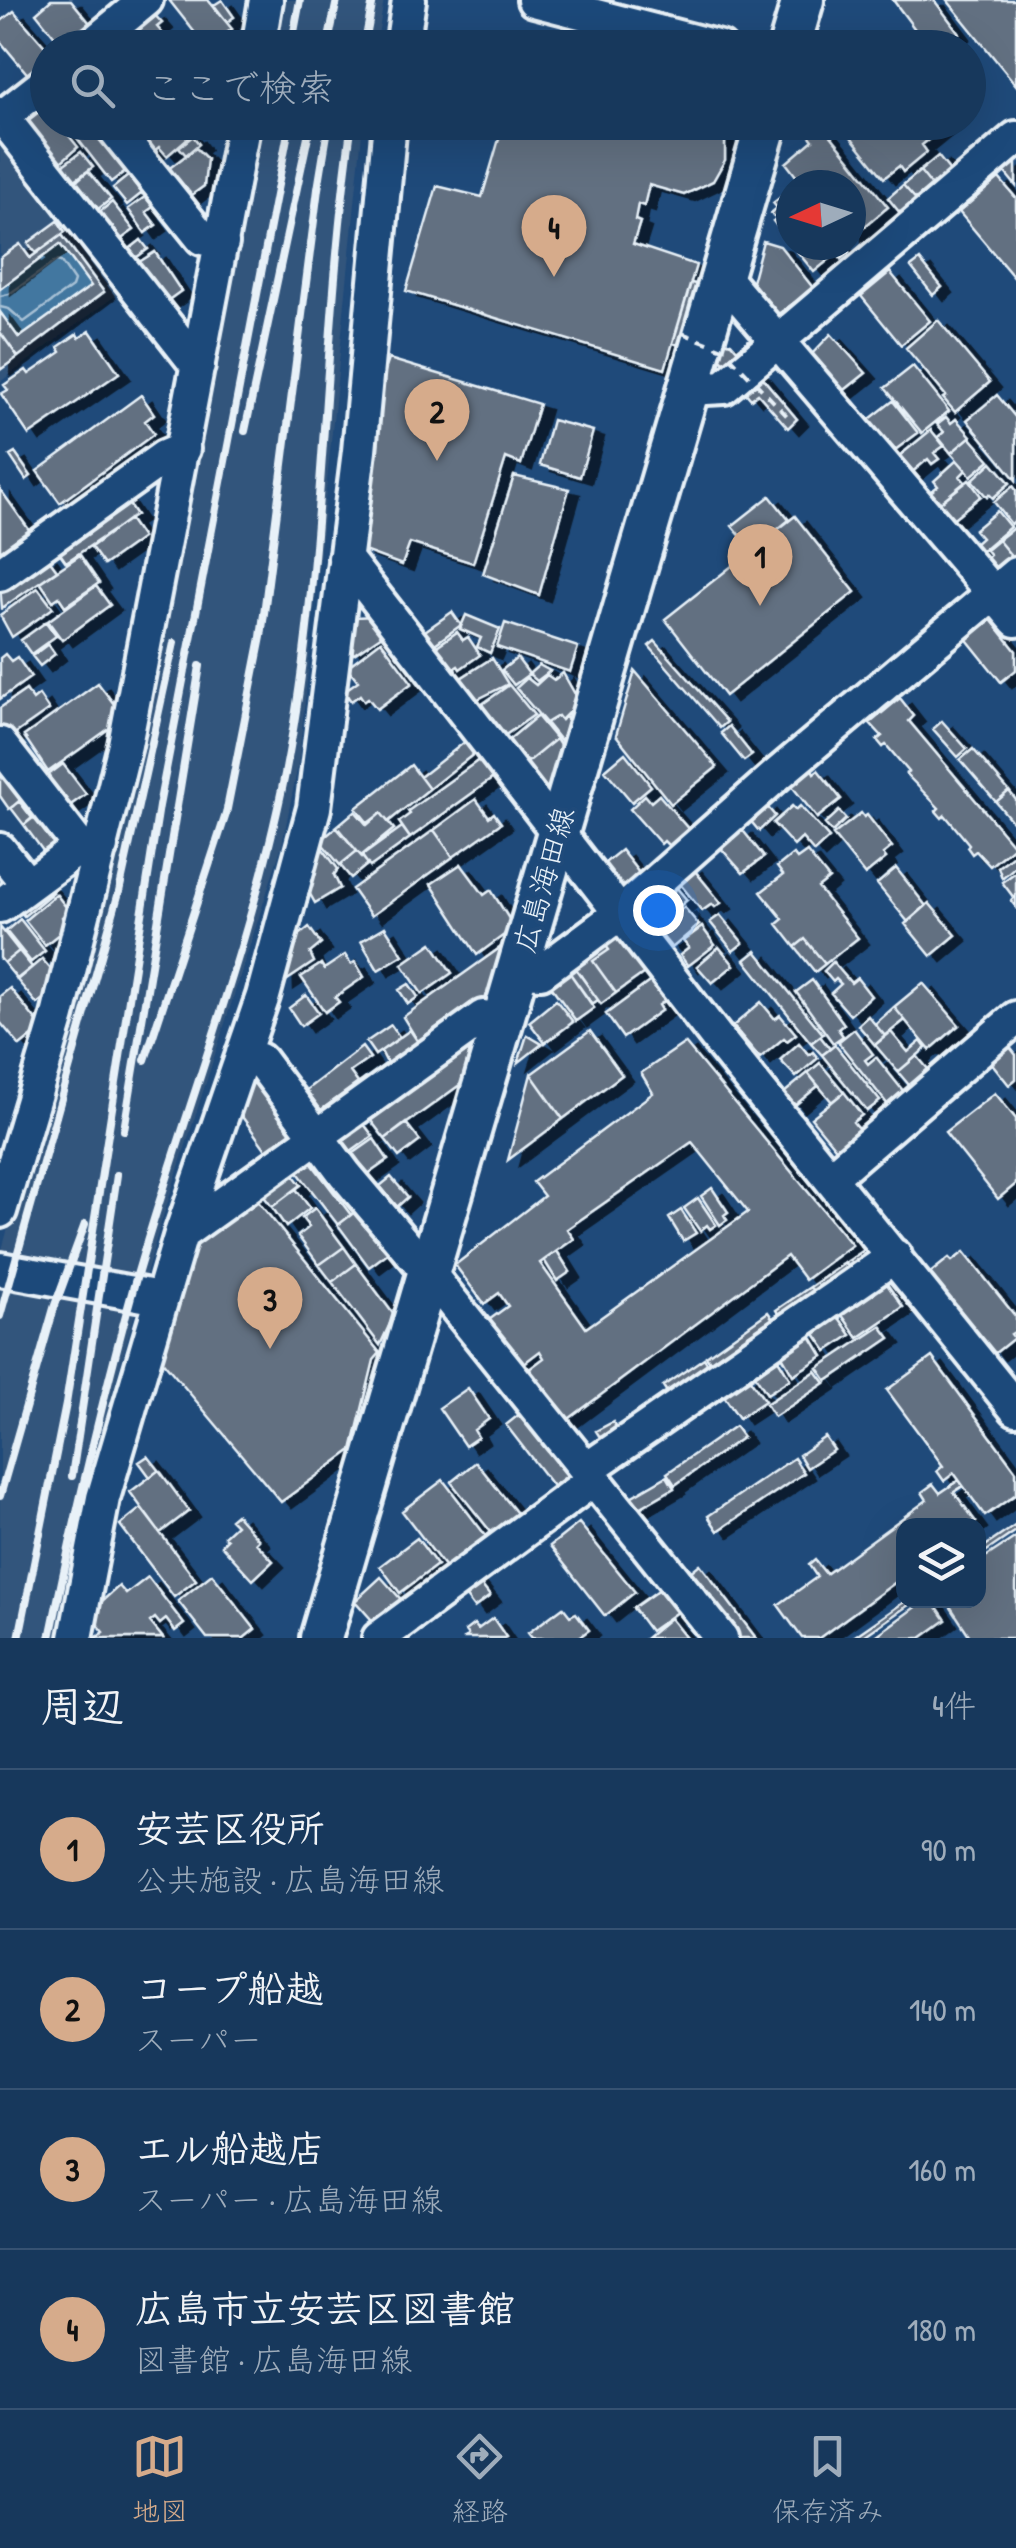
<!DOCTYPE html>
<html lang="ja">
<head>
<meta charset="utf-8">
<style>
  :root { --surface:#17385c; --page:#203f62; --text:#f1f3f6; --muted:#9eacbb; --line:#365272; --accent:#d6ab8b }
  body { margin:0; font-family:"Patrick Hand","Klee One",sans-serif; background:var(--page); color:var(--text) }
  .controls { position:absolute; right:30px; bottom:30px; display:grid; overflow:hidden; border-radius:20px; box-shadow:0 10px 40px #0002 }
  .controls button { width:90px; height:90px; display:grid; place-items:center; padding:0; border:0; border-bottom:2px solid var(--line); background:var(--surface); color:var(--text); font:50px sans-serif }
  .compass { position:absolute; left:776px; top:170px; width:90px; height:90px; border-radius:50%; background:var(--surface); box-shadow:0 10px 40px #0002; rotate:266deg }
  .you { position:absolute; left:658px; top:910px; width:35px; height:35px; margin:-25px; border:8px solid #fff; border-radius:50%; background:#1a73e8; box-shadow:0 0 0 15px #1a73e833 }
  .badge { display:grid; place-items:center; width:65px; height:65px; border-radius:50%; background:var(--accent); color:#111; font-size:32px; font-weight:700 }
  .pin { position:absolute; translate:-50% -82px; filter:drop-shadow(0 2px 5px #0008) }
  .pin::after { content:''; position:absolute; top:52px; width:35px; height:30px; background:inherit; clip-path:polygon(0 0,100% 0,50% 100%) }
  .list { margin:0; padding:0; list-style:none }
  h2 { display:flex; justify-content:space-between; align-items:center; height:130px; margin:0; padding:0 40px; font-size:42px }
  h2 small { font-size:32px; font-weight:400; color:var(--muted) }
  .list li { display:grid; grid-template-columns:65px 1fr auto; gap:30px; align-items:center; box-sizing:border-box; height:160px; padding:0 40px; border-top:2px solid var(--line) }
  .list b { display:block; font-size:38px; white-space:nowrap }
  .list p { margin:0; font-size:32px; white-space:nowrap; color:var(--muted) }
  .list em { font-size:32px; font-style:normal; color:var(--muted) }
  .icon { flex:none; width:55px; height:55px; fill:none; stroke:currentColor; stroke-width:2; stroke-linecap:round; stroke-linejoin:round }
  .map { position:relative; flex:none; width:1016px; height:1638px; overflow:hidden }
  .search { position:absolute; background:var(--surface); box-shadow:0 10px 40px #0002; left:30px; right:30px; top:30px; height:110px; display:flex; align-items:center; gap:25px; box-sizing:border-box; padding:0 35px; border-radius:55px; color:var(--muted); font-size:38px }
  .sheet { height:770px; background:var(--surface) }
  nav { display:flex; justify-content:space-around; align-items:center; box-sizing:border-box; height:140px; border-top:2px solid var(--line); background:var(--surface); font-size:28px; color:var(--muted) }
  nav a { display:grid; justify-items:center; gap:5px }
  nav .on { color:var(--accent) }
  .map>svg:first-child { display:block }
  .built { fill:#33557c }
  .water { fill:#4377a0; stroke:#85a8c3; stroke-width:2.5 }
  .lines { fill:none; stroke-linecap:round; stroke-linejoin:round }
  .shore { stroke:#a6c0d5; stroke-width:2.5 }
  .building { fill:#626f81; stroke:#e8f1f8; stroke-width:2.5; fill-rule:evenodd; filter:url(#shadow) }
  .minor-casing { stroke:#e8f1f8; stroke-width:40 }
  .major-casing { stroke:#e8f1f8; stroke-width:48 }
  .minor { stroke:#1f4a7a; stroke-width:32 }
  .major { stroke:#1f4a7a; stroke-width:40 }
  .rail { stroke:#e8f1f8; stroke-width:8 }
  .path-bridge { stroke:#e8f1f8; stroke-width:4; stroke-dasharray:10 8; stroke-linecap:butt }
  .labels { text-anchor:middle; stroke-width:8; stroke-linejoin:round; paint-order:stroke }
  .street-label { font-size:30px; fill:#e8f1f8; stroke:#1f4a7a }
</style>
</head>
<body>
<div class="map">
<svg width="1016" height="1638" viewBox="0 0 1016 1638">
  <defs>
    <filter id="shadow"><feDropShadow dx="11" dy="6" stdDeviation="0" flood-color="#0009"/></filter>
  </defs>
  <rect width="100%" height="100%" fill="#1f4a7a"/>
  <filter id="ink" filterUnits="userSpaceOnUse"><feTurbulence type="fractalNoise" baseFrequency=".01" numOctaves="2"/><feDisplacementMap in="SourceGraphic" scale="20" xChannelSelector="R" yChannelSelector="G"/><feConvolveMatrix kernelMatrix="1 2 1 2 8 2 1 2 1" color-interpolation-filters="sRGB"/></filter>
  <g filter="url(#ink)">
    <path class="built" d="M284 0H384L376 47H275Z
      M261 123H363L299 760 282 845 159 1229 113 1391 60 1638H0V1257L135 770 181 553Z
      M0 136 122 291 0 382Z"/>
    <path class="water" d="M60 244 91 286 19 338 0 312V289Z"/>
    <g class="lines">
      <path class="shore" d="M0 296 9 294 56 261 61 262 74 281 72 287 24 322 9 309 0 307"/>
    </g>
    <path class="building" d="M51 0H71L93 27 74 48H64L36 13Z
      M169 0H208L232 29 207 48Z
      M222 0 234 17 227 22 214 5Z
      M893 0H934L959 33 941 48H929Z
      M947 0H1016V85Z
      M14 11 48 50V74L35 83 0 41V22Z
      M154 14 162 23 157 27 173 45 134 48 120 31Z
      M37 96 48 109V122H58L78 147 54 168 34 143 41 137 33 128 27 134 12 116Z
      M78 122H93L128 169 111 182 70 129Z
      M153 122H179L190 136 167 156 159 147 148 156 134 139Z
      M504 122H715L718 125 725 141V160L713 181 684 195 649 185 644 206 638 204 635 220 640 222 633 244 696 265 665 369 406 291 437 186 482 197Z
      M799 122H820L888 207 851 238V185H803L786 163 813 140Z
      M839 122H950L922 145 927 152 903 172 899 166 884 178Z
      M193 136 199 144 186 155 179 147Z
      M196 148 207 159 204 186 185 200 163 173Z
      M81 152 93 167 68 185 56 170Z
      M938 156 954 176 936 191 920 171Z
      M1016 157V186L1002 169Z
      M88 171 111 199 93 213 71 186Z
      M920 171 936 191 920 204 903 185Z
      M133 172 143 185 138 188 142 193 127 205 113 188Z
      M999 178 1016 198V280L959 212Z
      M903 185 920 204 904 218 888 198Z
      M791 189V244L773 221 776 219 771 213 777 208 773 203Z
      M149 194 156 205 146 212 156 225 145 233 128 209Z
      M112 202 134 230 116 243 96 215Z
      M58 221 65 232 36 253 28 243Z
      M62 235 104 292 18 357 0 332V312L19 338 91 286 60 244 0 289V258L20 244 30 258Z
      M141 240 148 249 133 260 127 251Z
      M763 241 780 246 814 289 778 314 752 282Z
      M792 245H843L849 252 841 259 837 253 814 272Z
      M155 252 181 291 163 304 136 264Z
      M920 260 942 287 933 295 911 267Z
      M890 272 930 321 901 345 861 296Z
      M691 283 700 285 687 330 731 343 737 350 751 338 733 316 740 310 766 340 746 358 797 419 788 428 758 394 751 399 744 391 748 386 720 358 673 343Z
      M938 320 990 382 955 412 943 398 946 396 906 348Z
      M90 331 119 373 29 435 1 394 8 390 4 385 26 370 29 374 61 352 58 347 77 334 79 338Z
      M0 332 18 357 0 370Z
      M831 334 866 373 841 393 810 356Z
      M389 359 539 404 521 464 506 458 473 563 410 543 402 565 361 550 376 398Z
      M913 366 949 411 922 433 885 388Z
      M141 395 154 414 145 421 154 434 60 503 37 471Z
      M997 395 1016 418V480L967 420Z
      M893 401 918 433 891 453 866 422Z
      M946 417 951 423 956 419 971 436 951 453 938 437 944 432 937 424Z
      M552 420 593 431 580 477 540 465Z
      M931 430 944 446 934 453 939 459 932 464 928 459 911 473 898 457Z
      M970 437 990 460 971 476 951 453Z
      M15 453 31 476 26 480 10 456Z
      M957 460 966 470 960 476 965 482 937 505 928 494 938 486 934 481Z
      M992 462 1010 483 993 498 989 494 987 497 972 480Z
      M514 476 569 489 539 595 483 574Z
      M969 480 981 496 950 521 937 505Z
      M1013 486 1016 490V520L1011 524 994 502Z
      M0 489 32 534 0 557Z
      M770 496 789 520 752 550 732 526Z
      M124 497 136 515 66 562 54 545Z
      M997 511 1010 527 979 553 973 545 981 538 974 530Z
      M795 516 855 592 725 696 665 619Z
      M129 519 142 538 104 565 91 547Z
      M1016 526V557L1014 559 998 540Z
      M998 540 1016 562 996 578 983 562 990 555 986 550Z
      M46 555 57 570 2 608 0 586Z
      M80 555 99 583 65 606 59 597 53 601 40 582Z
      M96 586 110 605 62 640 48 621Z
      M38 588 53 608 12 637 0 615Z
      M452 612 461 625 432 646 422 633Z
      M466 615 500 629 490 653 477 647 481 638 460 629Z
      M374 616 385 633 354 654 348 647 355 617Z
      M989 617 1016 651V670L1001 682 964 636Z
      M46 622 56 636 31 654 21 640Z
      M505 623 578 647 570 672 497 647Z
      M457 632 463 640 468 637 480 655 460 669 458 666 450 671 434 648Z
      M381 641 412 683 377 709 368 698 364 701 360 695 351 701 344 691 358 681 347 667Z
      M655 641 727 722 720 728 649 646Z
      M48 644 55 654 40 666 32 656Z
      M5 654 11 661 17 657 31 677 0 699V658Z
      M492 658 508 684 472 702 458 680Z
      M517 658 529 674 514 685 502 670Z
      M539 665 550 671 537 681 529 674Z
      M635 671 717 767 671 804 616 735Z
      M563 673 576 696 573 702 576 705 561 720 558 716 546 723 516 688 527 678 536 685 547 675 554 680Z
      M98 683 120 712 114 725 48 772 24 736Z
      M509 685 534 715 504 736 481 705Z
      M26 690 33 700 39 695 49 710 9 738 0 724V708Z
      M900 698 914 716 909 721 1014 846 990 866 976 851 972 854 967 847 969 844 945 815 942 818 936 811 939 808 906 774 909 772 886 745 883 747 877 740 882 736 870 723Z
      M537 716 556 739 523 766 505 743Z
      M558 716 561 720 565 716 570 723 563 744 546 723Z
      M942 721 967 749 958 757 933 729Z
      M729 726 752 755 744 761 721 733Z
      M556 739 563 750 548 793 538 789 523 766Z
      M466 741 475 753 429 789 420 777Z
      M973 749 1009 791 996 802 960 760Z
      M625 753 651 786 632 802 605 770Z
      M483 757 496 776 410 838 399 822 410 814 408 811Z
      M63 764 86 794 65 809 43 779Z
      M0 765 32 792 9 809 0 796Z
      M411 765 429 789 388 822 381 813 368 823 356 808Z
      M812 769 814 773 818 770 841 799 817 818 791 785Z
      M1009 791 1016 800V826L996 802Z
      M645 795 651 802 659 795 690 831 671 848 664 841 661 844 630 809Z
      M476 799 489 817 494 813 501 823 453 857 434 830Z
      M19 801 32 818 24 825 11 808Z
      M765 804 775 816 759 831 749 819Z
      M792 806 796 810 800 806 829 838 814 852 802 838 794 846 773 823Z
      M46 808 72 843 49 859 24 825Z
      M355 811 367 825 381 813 394 829 361 856 336 827Z
      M839 811 846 819 832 832 825 824Z
      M861 813 864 817 867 815 892 847 883 854 886 858 865 875 833 835Z
      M337 827 357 851 340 865 320 841Z
      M402 827 410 838 370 867 362 856Z
      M741 828 764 857 743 873 719 846Z
      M434 830 453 857 371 916 352 889Z
      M317 841 338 869 334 875 340 888 315 903 305 885Z
      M621 850 643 878 623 894 601 866Z
      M357 851 368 864 351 878 340 865Z
      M807 852 829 879 818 888 858 938 825 964 805 939 795 947 777 924 783 919 761 892 783 875 777 867 793 854 797 859Z
      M1016 853V866L1002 878 998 867Z
      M461 864 484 895 491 890 511 922 504 935 477 955 431 884Z
      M691 866 721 903 715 907 712 904 702 911 675 878Z
      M896 868 926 906 908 922 877 884Z
      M1016 872V907L1011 901 1014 898 1002 882Z
      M43 880 53 892 24 916 14 904Z
      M671 881 687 900 656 926 641 908Z
      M56 894 69 911 62 917 65 929 45 945 25 920Z
      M929 903 956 935 931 956 905 924Z
      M684 907 699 925 672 948 662 936 672 927 667 921Z
      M720 915 743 943 733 951 710 922Z
      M20 919 45 951 31 962 6 931Z
      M0 927 19 951 4 963 0 958Z
      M309 927 321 944 310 953 314 962 283 983 282 958 294 949 290 943Z
      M385 927 403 955 378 970 361 941Z
      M617 927 647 971 616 993 593 961 609 950 601 939Z
      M702 927 715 945 688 966 680 955 689 948 683 941Z
      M601 939 609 950 593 961 616 993 601 1004 570 961Z
      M805 939 825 964 815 972 795 947Z
      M432 943 452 973 422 994 402 964Z
      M504 945 486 1005 422 1048 403 1017Z
      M719 947 734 965 712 983 697 966Z
      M19 951 32 967 17 979 4 963Z
      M756 951 823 1034 811 1043 745 960Z
      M345 955 351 964 355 962 364 977 335 997 339 1002 325 1012 301 977 321 964 324 969Z
      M42 959 54 973 49 994 37 1004 17 980Z
      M570 960 598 1000 592 1004 564 965Z
      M833 962 851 983 857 978 871 996 850 1015 831 993 841 984 836 979 833 982 824 971Z
      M567 969 594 1008 576 1021 548 982Z
      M652 980 666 1000 659 1005 662 1010 623 1038 606 1014Z
      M812 980 844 1024 838 1029 843 1036 833 1043 796 992Z
      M923 983 959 1025 930 1050 894 1007Z
      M409 984 418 997 408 1004 399 990Z
      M10 988 42 1028 20 1046 0 1022V996Z
      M306 995 319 1013 301 1026 289 1008Z
      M556 1000 573 1022 545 1043 529 1022Z
      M761 1002 775 1019 780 1015 796 1034 787 1041 784 1038 760 1058 733 1026Z
      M894 1007 905 1020 885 1036 875 1024Z
      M868 1016 885 1036 875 1045 858 1025Z
      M391 1025 400 1038 375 1055 366 1042Z
      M854 1029 873 1054 865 1060 868 1064 876 1057 908 1097 892 1110 838 1042Z
      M410 1030 422 1048 390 1069 381 1051Z
      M590 1031 622 1075 563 1119 531 1074Z
      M891 1032 908 1052 921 1041 926 1048 898 1072 875 1045Z
      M527 1035 542 1044 518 1063Z
      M820 1036 830 1049 822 1055 811 1043Z
      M477 1038 461 1084 385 1139 365 1113Z
      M685 1043 852 1245 805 1280 787 1256 566 1421 528 1370 544 1358 540 1351 515 1370 482 1325 508 1306 499 1293 484 1304 455 1265 544 1196 533 1182 653 1093 641 1073ZM692 1142 748 1212 586 1328 540 1263 574 1239 567 1229Z
      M799 1043 809 1055 813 1052 818 1058 796 1077 780 1060Z
      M835 1045 880 1101 867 1111 822 1055Z
      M1009 1046 1016 1055V1079L1009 1085 990 1061Z
      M362 1047 370 1058 350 1072 358 1083 321 1110 306 1090Z
      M917 1056 933 1075 914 1091 898 1072Z
      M820 1063 844 1092 832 1102 808 1073Z
      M256 1072 295 1133 269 1154 235 1107 242 1085Z
      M808 1073 818 1086 794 1106 784 1093Z
      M531 1074 563 1119 508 1160Z
      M844 1092 862 1115 853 1122 862 1133 839 1152 811 1118Z
      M995 1093 1016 1119V1184L998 1199 945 1132Z
      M360 1119 373 1136 344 1157 332 1140Z
      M406 1123 420 1141 399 1157 385 1139Z
      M374 1139 388 1160 361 1179 347 1158Z
      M306 1156 351 1215 338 1225 293 1166Z
      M292 1173 301 1185 272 1207 263 1195Z
      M391 1177 408 1197 397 1207 380 1186Z
      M712 1188 728 1212 724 1215 727 1220 720 1225 701 1196Z
      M296 1189 310 1208 286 1227 272 1207Z
      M252 1194 380 1353 374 1360 352 1450 281 1502 160 1358 186 1247Z
      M698 1198 716 1225 710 1229 707 1225 700 1231 684 1208Z
      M361 1207 393 1249 369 1267 338 1225Z
      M315 1208 344 1247 319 1265 298 1236 309 1227 302 1218Z
      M681 1210 696 1233 683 1241 669 1218Z
      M873 1244 881 1257 854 1275 845 1263Z
      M344 1247 356 1264 332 1282 319 1265Z
      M557 1251 570 1272 557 1281 544 1260Z
      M964 1252 1016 1317V1331L1011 1334 1014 1338 994 1354 929 1274 949 1258 952 1261Z
      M845 1263 854 1275 819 1299 810 1287Z
      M356 1264 394 1315 380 1345 332 1282Z
      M882 1277 903 1307 858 1338 837 1308Z
      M810 1287 819 1299 784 1323 776 1310Z
      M768 1312 778 1326 716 1370 706 1356Z
      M835 1312 851 1335 827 1351 811 1328Z
      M881 1326 890 1338 827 1381 818 1368Z
      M808 1331 823 1356 793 1375 778 1349Z
      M932 1357 1016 1471V1494L985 1516 954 1473 944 1481 937 1471 943 1466 887 1390Z
      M704 1358 713 1372 672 1400 663 1386Z
      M778 1359 790 1379 767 1394 754 1374Z
      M816 1371 825 1383 774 1417 766 1404Z
      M746 1374 765 1401 739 1418 721 1392Z
      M468 1388 489 1419 474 1430 478 1437 465 1446 439 1408Z
      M521 1413 571 1478 556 1490 506 1425Z
      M613 1422 621 1436 605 1445 596 1431Z
      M735 1426 743 1437 675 1485 667 1473Z
      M825 1437 834 1450 807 1468 799 1455Z
      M148 1456 159 1470 150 1477 139 1462Z
      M794 1458 804 1473 718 1531 708 1516Z
      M476 1462 520 1517 495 1537 451 1482Z
      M159 1470 189 1511 160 1533 130 1492Z
      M667 1476 674 1488 636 1510 629 1498Z
      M443 1480 489 1540 448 1571 402 1511Z
      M959 1480 963 1486 954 1492 976 1522 971 1526H904V1576L819 1638H802L778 1605 817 1577 809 1565 815 1560 826 1574 927 1500 922 1492 933 1484 940 1493Z
      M141 1508 196 1580 174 1597 120 1525Z
      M236 1514 259 1540 256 1543 273 1561 253 1580 221 1545 227 1539 224 1536 236 1525 230 1519Z
      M579 1523 635 1592 605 1616 550 1546Z
      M1016 1525V1531L978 1557V1551Z
      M1016 1537V1638H971L946 1600H978V1562Z
      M417 1538 437 1565 400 1593 380 1566Z
      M700 1564 756 1638H730L684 1577Z
      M212 1574 255 1629 244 1638H207L178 1601Z
      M148 1577 184 1624 175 1631 166 1619 160 1624 155 1618 150 1622 163 1638H96L104 1632 94 1620 101 1602 119 1586 126 1594Z
      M381 1577 405 1604 379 1628 355 1601Z
      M475 1577 490 1596 474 1608 460 1589Z
      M667 1584 684 1607 650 1631 633 1608Z
      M907 1600H916L861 1638H852Z
      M925 1600H932L946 1620 921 1638H873Z
      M563 1607 570 1616 576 1613 589 1630 578 1638H532L528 1633Z
      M493 1618 506 1637 504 1638H465L468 1635 465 1631 474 1624 478 1629Z
      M670 1618 686 1638H646Z"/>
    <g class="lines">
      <defs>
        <path id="minor" d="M534 0 720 48
          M88 48 146 0
          M258 48 266 0
          M402 48 409 0
          M0 114 198 366
          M2 117 48 81
          M109 122 202 238 222 243
          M722 276 1016 620
          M688 389 724 387 1016 138
          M345 558 720 1042 1016 1409
          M0 574 164 457 183 449
          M0 744 80 847
          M0 850 28 885
          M0 906 80 847 101 846
          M519 971 541 972 622 912 778 774 1016 574
          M243 1053 260 1060 345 1174 428 1272 721 1638
          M831 1177 1016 1018
          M0 1211 58 1016 125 745 244 122
          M181 1234 483 1017 502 1020
          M0 1269 160 1298
          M586 1470 895 1256
          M76 1638 103 1498 181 1234 263 996 314 808 359 451 390 122
          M379 1638 593 1480"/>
        <path id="major" d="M789 48 803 0
          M321 1638 767 122"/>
      </defs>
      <use href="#minor" class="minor-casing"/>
      <use href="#major" class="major-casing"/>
      <use href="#minor" class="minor"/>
      <use href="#major" class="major"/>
      <path class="rail" d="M291 48 300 0
        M327 48 337 0
        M364 48 373 0
        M245 431 311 122
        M145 1060 226 814 261 637 318 189 329 122
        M124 1130 200 666
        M0 1316 119 892 174 643
        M72 1476 117 1175
        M0 1496 54 1308 85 1224
        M19 1638 66 1404 159 806 290 122
        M50 1638C74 1521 101 1404 133 1289 182 1117 250 950 285 774 327 559 321 338 352 122"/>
      <path class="path-bridge" d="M682 333 723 349 790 419"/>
    </g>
  </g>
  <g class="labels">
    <g class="street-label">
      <text transform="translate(544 880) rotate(-74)" y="10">広島海田線</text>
    </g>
  </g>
</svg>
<div class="controls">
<button><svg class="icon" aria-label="layers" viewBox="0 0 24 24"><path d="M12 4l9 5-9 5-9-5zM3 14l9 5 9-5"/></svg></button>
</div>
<svg class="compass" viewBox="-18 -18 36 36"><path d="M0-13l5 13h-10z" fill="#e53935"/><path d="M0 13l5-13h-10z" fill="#9eacbb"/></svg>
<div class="you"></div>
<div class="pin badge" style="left:760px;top:606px">1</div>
<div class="pin badge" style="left:437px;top:461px">2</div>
<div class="pin badge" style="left:270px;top:1349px">3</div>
<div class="pin badge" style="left:554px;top:277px">4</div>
<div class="search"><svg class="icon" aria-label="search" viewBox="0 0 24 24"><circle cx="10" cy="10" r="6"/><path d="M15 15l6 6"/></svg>ここで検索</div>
</div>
<section class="sheet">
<h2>周辺<small>4件</small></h2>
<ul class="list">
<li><span class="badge">1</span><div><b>安芸区役所</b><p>公共施設 · 広島海田線</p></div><em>90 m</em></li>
<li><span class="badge">2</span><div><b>コープ船越</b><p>スーパー</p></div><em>140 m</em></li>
<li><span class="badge">3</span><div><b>エル船越店</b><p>スーパー · 広島海田線</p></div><em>160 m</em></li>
<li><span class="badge">4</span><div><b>広島市立安芸区図書館</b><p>図書館 · 広島海田線</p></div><em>180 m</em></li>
</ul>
</section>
<nav>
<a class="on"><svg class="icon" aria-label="map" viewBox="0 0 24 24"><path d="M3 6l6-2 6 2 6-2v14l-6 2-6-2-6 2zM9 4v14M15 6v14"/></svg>地図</a>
<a><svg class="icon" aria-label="directions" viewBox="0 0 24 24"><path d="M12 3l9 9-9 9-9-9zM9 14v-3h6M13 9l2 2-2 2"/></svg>経路</a>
<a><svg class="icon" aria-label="saved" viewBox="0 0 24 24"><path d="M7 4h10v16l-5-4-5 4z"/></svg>保存済み</a>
</nav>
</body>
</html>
